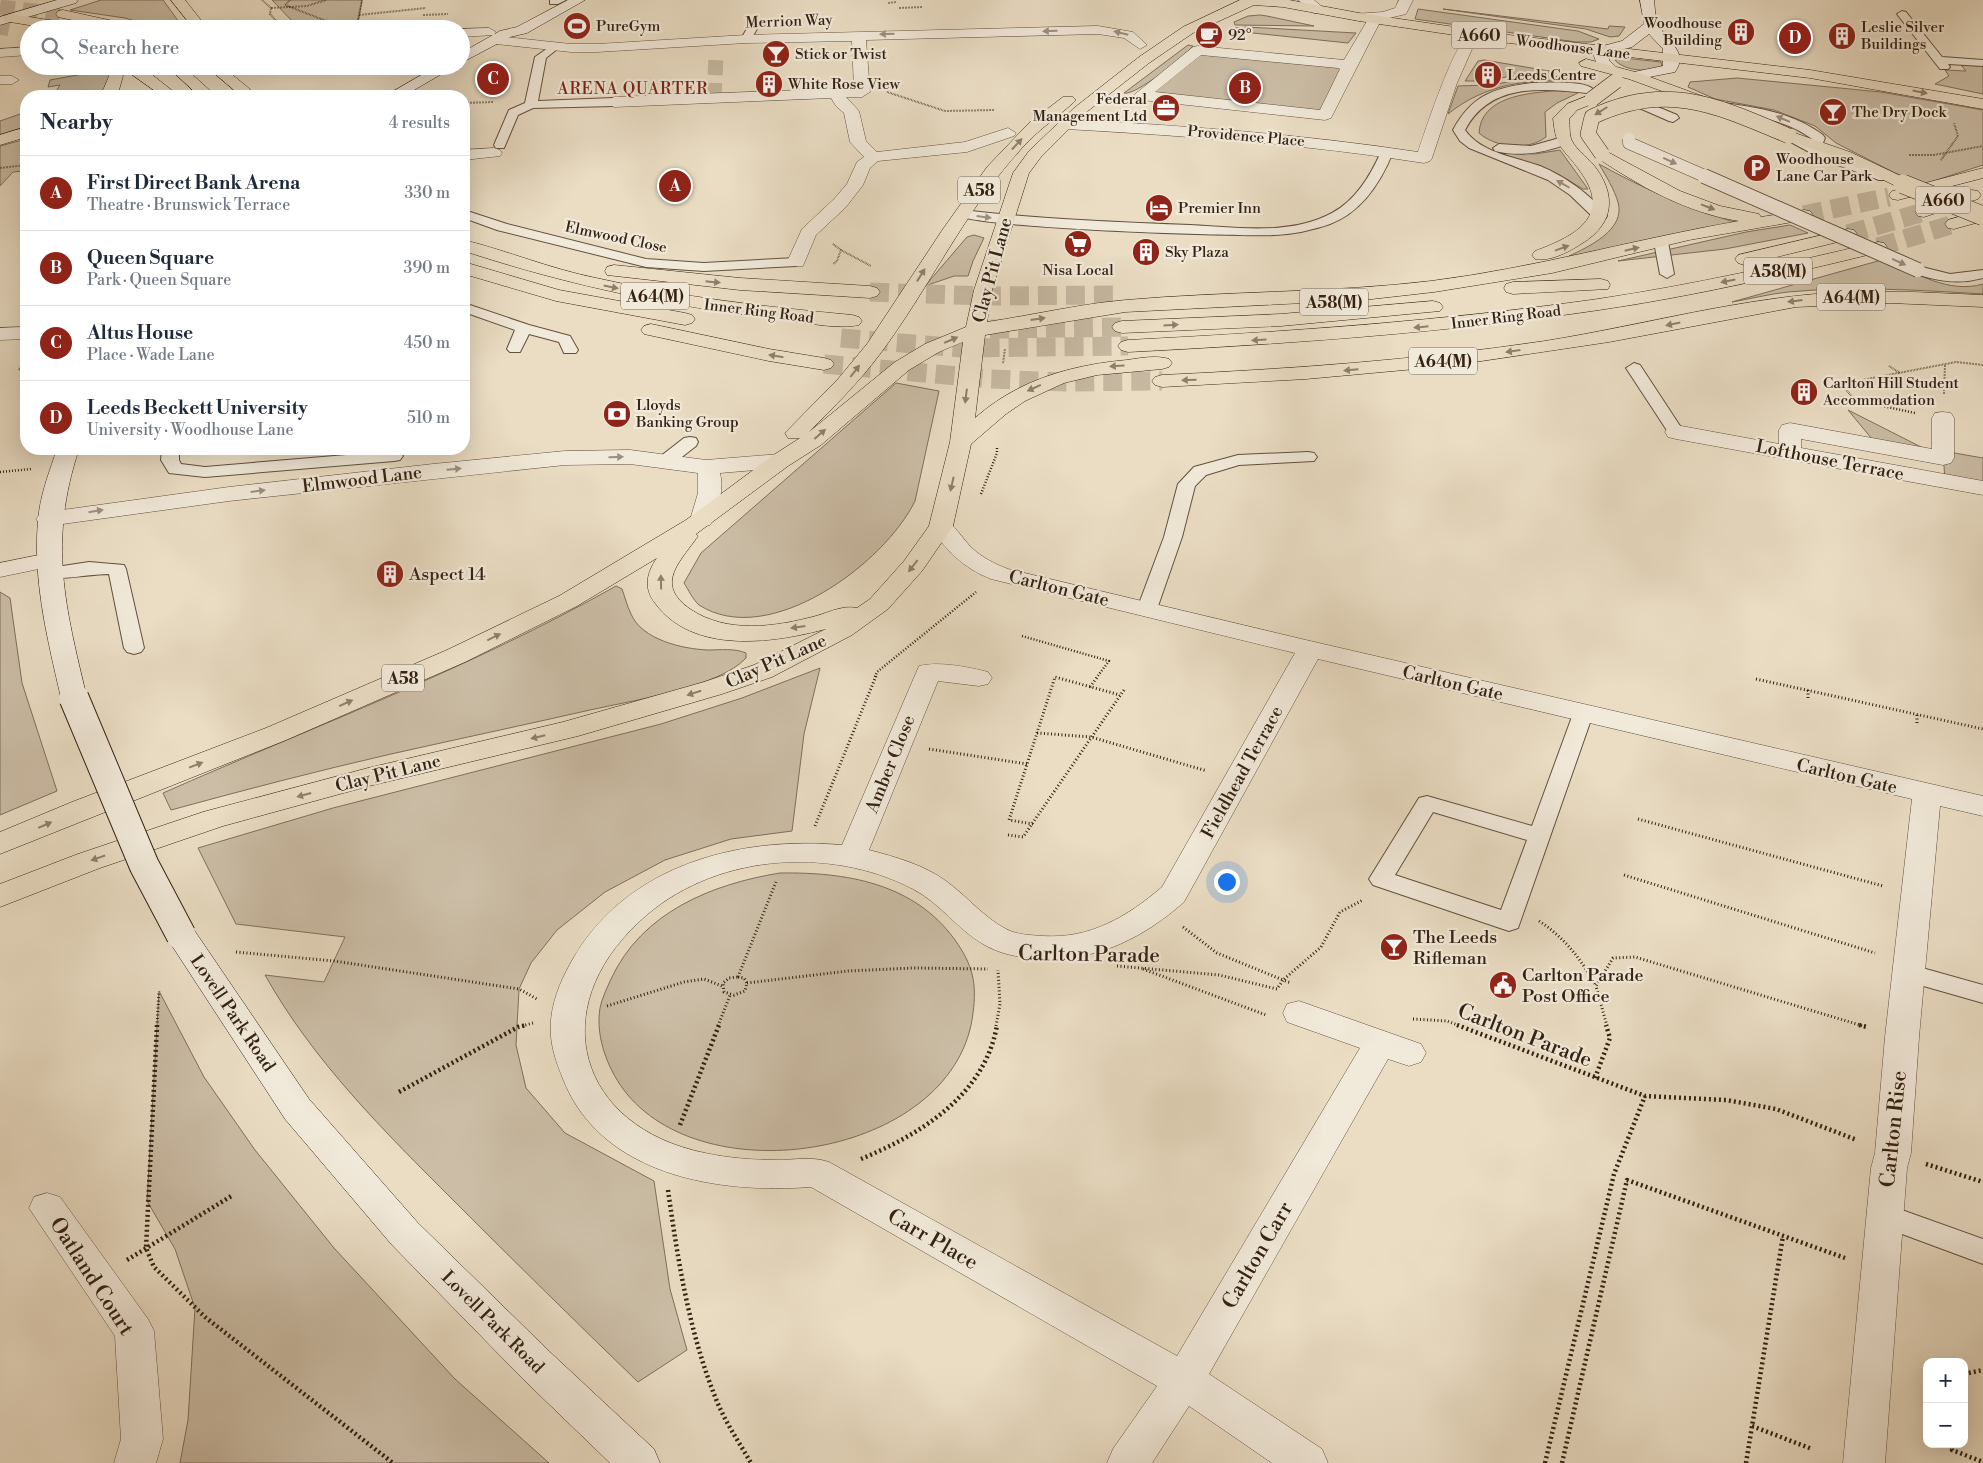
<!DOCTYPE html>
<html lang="en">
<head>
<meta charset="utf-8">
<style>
  :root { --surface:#fff; --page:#f2f2f3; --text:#1f2937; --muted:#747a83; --line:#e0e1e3; --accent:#8f2418 }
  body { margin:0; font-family:"Libre Bodoni",serif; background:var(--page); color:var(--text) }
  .controls { position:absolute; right:15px; bottom:15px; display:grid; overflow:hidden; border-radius:10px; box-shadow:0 5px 20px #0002 }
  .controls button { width:45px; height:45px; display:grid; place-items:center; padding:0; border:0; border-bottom:1px solid var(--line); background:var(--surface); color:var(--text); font:25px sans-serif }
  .you { position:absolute; left:1226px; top:881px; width:18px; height:18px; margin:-12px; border:4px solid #fff; border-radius:50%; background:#1a73e8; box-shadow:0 0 0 8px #1a73e833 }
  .badge { display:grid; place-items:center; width:32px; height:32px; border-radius:50%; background:var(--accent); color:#fff; font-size:16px; font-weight:700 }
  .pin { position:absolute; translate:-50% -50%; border:2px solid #fff; box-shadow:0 1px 5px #0006 }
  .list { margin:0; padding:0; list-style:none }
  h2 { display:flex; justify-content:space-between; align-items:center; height:65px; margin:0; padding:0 20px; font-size:21px }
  h2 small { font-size:16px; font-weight:400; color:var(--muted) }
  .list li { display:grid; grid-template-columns:32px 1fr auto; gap:15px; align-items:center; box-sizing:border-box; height:75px; padding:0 20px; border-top:1px solid var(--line) }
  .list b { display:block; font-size:19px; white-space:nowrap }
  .list p { margin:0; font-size:16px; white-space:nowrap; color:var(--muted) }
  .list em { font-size:16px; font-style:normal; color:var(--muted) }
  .icon { flex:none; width:28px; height:28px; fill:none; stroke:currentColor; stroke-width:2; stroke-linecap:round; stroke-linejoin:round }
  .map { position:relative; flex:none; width:1983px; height:1463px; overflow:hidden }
  .search { position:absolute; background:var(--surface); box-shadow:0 5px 20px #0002; left:20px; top:20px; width:450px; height:55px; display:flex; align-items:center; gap:12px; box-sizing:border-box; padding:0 18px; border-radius:28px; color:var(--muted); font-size:19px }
  .panel { position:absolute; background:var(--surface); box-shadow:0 5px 20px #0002; left:20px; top:90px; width:450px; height:365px; border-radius:20px }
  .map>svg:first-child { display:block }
  .green { fill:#cbbda6; stroke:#7f6f5c }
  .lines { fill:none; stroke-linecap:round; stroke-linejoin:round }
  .street-tunnel { stroke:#c5b7a0; stroke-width:15; stroke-dasharray:15 8; stroke-linecap:butt }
  .highway-tunnel-far1 { stroke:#c5b7a0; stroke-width:15; stroke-dasharray:15 8; stroke-linecap:butt }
  .highway-tunnel { stroke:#c5b7a0; stroke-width:19; stroke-dasharray:19 9; stroke-linecap:butt }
  .lane-casing { stroke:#61503e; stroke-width:2 }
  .street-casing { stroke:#61503e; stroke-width:1 }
  .secondary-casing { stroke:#332112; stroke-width:1 }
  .highway-casing { stroke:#332112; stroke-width:1 }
  .path-far3 { stroke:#332112; stroke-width:2; stroke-dasharray:0.5 1; stroke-linecap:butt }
  .path-far2 { stroke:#332112; stroke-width:2.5; stroke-dasharray:1 2; stroke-linecap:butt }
  .path-far1 { stroke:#332112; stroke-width:3; stroke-dasharray:1 2.5; stroke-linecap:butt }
  .path { stroke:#332112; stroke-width:4.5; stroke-dasharray:2 3; stroke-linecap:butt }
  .lane { fill:#f1e9d9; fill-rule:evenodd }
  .street { fill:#f1e9d9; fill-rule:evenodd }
  .secondary { fill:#f1e9d9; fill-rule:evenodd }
  .highway { fill:#eaddc4; fill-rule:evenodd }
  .lane-bridge-far1-casing { stroke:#61503e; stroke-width:13; stroke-linecap:butt }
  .lane-bridge-casing { stroke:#61503e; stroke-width:16; stroke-linecap:butt }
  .secondary-bridge-casing { stroke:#332112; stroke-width:31; stroke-linecap:butt }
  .highway-bridge-far1-casing { stroke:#332112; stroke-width:16; stroke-linecap:butt }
  .highway-bridge-casing { stroke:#332112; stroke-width:20; stroke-linecap:butt }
  .lane-bridge-far1 { stroke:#f1e9d9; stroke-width:12 }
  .lane-bridge { stroke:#f1e9d9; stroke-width:14 }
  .secondary-bridge { stroke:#f1e9d9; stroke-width:29 }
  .highway-bridge-far1 { stroke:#eaddc4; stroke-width:15 }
  .highway-bridge { stroke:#eaddc4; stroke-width:19 }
  .oneway { fill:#9c8f7f }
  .oneway2 { fill:#8e7f6b }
  .labels { text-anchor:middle; stroke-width:4.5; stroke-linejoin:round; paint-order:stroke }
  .far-street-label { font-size:15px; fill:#332112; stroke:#f1e9d9 }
  .far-poi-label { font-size:15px; fill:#332112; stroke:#f1e9d9; text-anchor:start }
  .shield { fill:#f1e9d9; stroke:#6c5d4e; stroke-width:1 }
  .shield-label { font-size:16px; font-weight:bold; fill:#332112 }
  .far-quarter-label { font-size:16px; letter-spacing:1px; fill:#7a1f14; stroke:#f1e9d9 }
  .street-label { font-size:18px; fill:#332112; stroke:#f1e9d9 }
  .poi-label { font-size:18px; fill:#332112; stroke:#f1e9d9; text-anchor:start }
  .near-street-label { font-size:21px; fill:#332112; stroke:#f1e9d9 }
</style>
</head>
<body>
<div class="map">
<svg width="1983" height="1463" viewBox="0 0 1983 1463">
  <rect width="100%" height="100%" fill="#eaddc4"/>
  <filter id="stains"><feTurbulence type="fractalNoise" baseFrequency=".004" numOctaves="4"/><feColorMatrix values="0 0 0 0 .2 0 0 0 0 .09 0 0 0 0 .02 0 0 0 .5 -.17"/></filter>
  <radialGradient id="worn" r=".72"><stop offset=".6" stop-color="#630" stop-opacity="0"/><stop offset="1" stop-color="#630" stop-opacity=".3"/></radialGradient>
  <path class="green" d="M101 0H163L184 29H161L125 18 70 10Z
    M272 0H362L357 29H281L294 23Z
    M1418 9 1578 31 1599 39 1591 42H1576L1415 19Z
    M1443 9 1608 29 1609 26 1625 27 1619 36 1610 37 1586 29Z
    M1260 15 1267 16 1314 26 1235 25 1234 22 1248 16Z
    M1247 27 1356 33 1348 43 1234 31 1235 28Z
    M1188 45 1193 46C1184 56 1136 96 1124 93Z
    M1198 50 1349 65 1325 115 1142 95Z
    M1624 58 1661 62 1662 66C1650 73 1624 71 1615 60Z
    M1484 60 1555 72 1506 77 1487 81H1465L1478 61Z
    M1961 65 1983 66V94L1935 84 1949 76 1945 70 1966 71Z
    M100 67 112 76 107 89 100 96H53L60 85 48 87 50 80 99 71 95 68Z
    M1551 75 1576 82C1529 78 1485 84 1448 114L1458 86 1489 85Z
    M1737 78 1881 92 1983 110V165L1924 184 1895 173 1836 143 1815 126 1774 110 1715 99 1688 87 1690 82Z
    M1555 91 1580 92 1557 103 1545 112 1546 137C1528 151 1496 148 1479 133 1481 97 1526 93 1555 91Z
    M26 112V129L0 136V121Z
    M26 139V171L13 172 0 186V146Z
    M1560 150 1588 189H1583L1557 174 1500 153 1535 154Z
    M1599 164C1644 189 1689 209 1738 223L1572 258 1569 256C1588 247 1626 230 1618 202 1614 189 1606 176 1599 164Z
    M1790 225 1808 233 1725 249 1618 261 1746 232Z
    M974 235 984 238 973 261 968 276H954L925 286 967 237Z
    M1885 259C1915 273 1949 294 1983 284V294C1918 290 1853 286 1788 292 1769 294 1750 299 1732 302Z
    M896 383 939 391 915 501C885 563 769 650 699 605 693 600 688 589 684 583L701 553Z
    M1848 410 1923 448 1872 439Z
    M1943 451 1983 458V489L1945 481Z
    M616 586 622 589C625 597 627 606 631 614 642 640 683 649 708 650 721 650 734 648 746 653V658C720 687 630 701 590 710 524 725 458 739 391 754 317 771 244 790 171 810L163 793C315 726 471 668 616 586Z
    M0 592 10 598 22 683 57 791 0 815Z
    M820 668 804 734 792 831 731 839 665 860 605 892 557 930 531 963 519 989 516 1045 526 1088 565 1133 654 1181 670 1289 687 1350 638 1382C576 1322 515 1262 454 1201 384 1131 314 1062 265 975L324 982 345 937 236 924 198 848 333 808 661 724 742 698Z
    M780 873C846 872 914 883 955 940 973 965 977 984 973 1013 957 1153 712 1197 627 1094 609 1072 595 1038 600 1008 602 998 607 988 611 979 642 912 712 884 780 873Z
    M159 991 204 1077 255 1150 334 1248 455 1379 549 1463H180L188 1420 195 1308 175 1249 147 1201Z"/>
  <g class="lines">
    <path class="street-tunnel" d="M714 98 716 56"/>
    <path class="highway-tunnel-far1" d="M0 7 60 14
      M0 27 9 29"/>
    <path class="highway-tunnel" d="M1804 215 1889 197
      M1848 234 1924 212
      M1878 247 1954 224
      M870 292 985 296 1114 295
      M990 329 1122 327
      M841 338 961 348 1128 346
      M824 364 991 379 1066 382 1162 381"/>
    <defs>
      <path id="lane" d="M550 0H566L558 4H550Z
        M1902 11 1906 12 1942 57 1983 60V66L1948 64 1950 67 1948 69H1940L1897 14Z
        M753 24 758 27 750 41 746 42 742 41 741 39 749 25Z
        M555 43 561 46 546 58 538 101 614 98 620 102 614 106 533 108 518 115 504 148H496L494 145 509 110 525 103 535 57Z
        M1532 83C1545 83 1584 80 1593 89L1587 93C1541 88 1490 83 1465 130 1481 153 1515 157 1540 166 1564 176 1591 194 1607 216L1605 219H1595L1570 195 1548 180 1469 148 1460 141 1453 130C1472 95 1494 88 1532 83Z
        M1641 100 1677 115 1679 118 1673 122 1669 121 1637 107 1635 104Z
        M1717 102C1755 107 1792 112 1823 135L1825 138 1821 148 1889 174 1890 177 1889 180H1879L1824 160 1787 140 1785 137 1791 133 1811 143 1812 139C1779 115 1750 118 1713 109V103Z
        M1563 137 1569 141 1567 144C1543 153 1520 157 1495 151L1493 148 1499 144 1531 146Z
        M1387 148 1393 152C1381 182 1362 212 1330 224 1313 230 1294 234 1275 235 1241 237 966 228 955 214L962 210C1038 219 1113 222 1190 225 1235 227 1290 236 1332 213 1356 200 1370 176 1381 152Z
        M464 210 507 224 646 259 704 263 796 258 803 262 796 266 704 271 646 267 497 230 464 218Z
        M1661 238 1668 242 1674 274 1667 278 1660 274 1654 242Z
        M1918 266 1950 274 1983 270V278C1958 285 1937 281 1913 273L1911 270 1913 267Z
        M464 303 529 325 570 336 578 350 576 353H564L559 342 529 334 520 352H510L507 349 515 330 464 312Z
        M1634 363 1640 365 1684 432 1682 436H1670L1668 432 1626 368Z
        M690 437 696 438 698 442 696 446 669 467H657L654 463 657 459 684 438Z
        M162 449H179V460L181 464 205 467 394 451 400 452 403 456 400 460 394 461 205 477 169 473 161 460Z
        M1308 452 1314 453 1317 457 1314 461 1239 465 1206 475 1195 486 1182 537 1157 609 1154 613H1140L1137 609 1164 537 1178 484 1194 467 1238 455Z
        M89 562 124 565 126 569 144 648 141 652 134 654 127 652 124 648 109 574C89 574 60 581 43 577L41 573 43 569Z
        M1583 707 1590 709 1593 714 1518 928 1509 931 1500 928 1373 885 1369 879 1419 798 1427 796 1532 826 1573 714 1576 709ZM1433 812 1527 840 1501 910 1395 875Z
        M1908 964 1983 985V1003L1899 979 1896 973 1899 967Z
        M1885 1204 1983 1239V1264L1875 1224 1871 1216 1875 1208Z"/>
      <path id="street" d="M1298 0H1314L1326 10 1324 13H1314Z
        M1399 0H1413L1406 14 1381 20 1331 118 1325 120 1142 100 1134 95 1193 47 1198 46 1344 60 1367 21 1354 20 1352 17 1354 14 1383 12 1395 8ZM1201 55 1338 68 1340 69 1320 110 1155 92Z
        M1098 26 1133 32 1147 45 1140 49 1124 38 1098 34 866 40 870 92 862 97H846L859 111 866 141 877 152 965 142 1008 128 1016 133 1014 136 967 152 878 161 870 168 863 185 846 207 816 235 803 266H789L787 262 802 229 834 199 847 184 857 162 864 157 850 142 844 113 836 106 831 98 614 107 606 102 614 97 854 88 852 41 746 43 597 52H571L496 44 489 40 496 36 571 44H597L746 35Z
        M489 28 496 32 494 35 461 37V29Z
        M1469 36 1476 40 1457 83 1432 158 1430 161 1424 163C1305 144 1186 136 1066 129L1058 124 1066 119C1184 126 1301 134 1418 152 1424 134 1455 39 1469 36Z
        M29 47V55L0 57V49Z
        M0 76H12L19 80 12 84H0Z
        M494 148 500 150 502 153 500 156 464 160V150Z
        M26 327V339L0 340V328Z
        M1943 412 1951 413 1954 418V458L1951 463 1943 465 1801 439V448L1983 481V495L1676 439 1668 437 1665 432 1668 427 1676 425 1779 444V430L1782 425 1790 423 1932 449V418L1935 413Z
        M630 450 706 460 780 454 788 456 791 461 788 466 780 468 720 473C724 488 719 512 710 525L702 527 694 525 690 520 698 493V473L630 464 565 465 229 501 48 526 40 524 36 519 40 514 48 512 229 487 433 464 565 451Z
        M941 519C955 523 962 539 973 549 983 558 995 564 1008 569L1310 641 1983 796V816L1940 806 1919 1037 1911 1153 1907 1168 1885 1463H1843L1871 1168 1875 1153 1885 1037 1912 799 1318 659 1184 902C1141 940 1091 964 1033 958 1015 957 998 953 983 944 957 929 940 903 913 889 829 845 711 854 640 921 544 1009 578 1127 705 1153 728 1158 753 1160 777 1160 795 1160 811 1156 829 1162L1177 1356 1360 1048 1287 1022 1283 1013 1287 1004 1299 1001 1421 1044 1426 1053 1421 1062 1409 1066 1388 1059 1209 1374 1322 1449 1328 1463H1272L1189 1406 1152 1463H1107L1113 1449 1157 1386 811 1187C719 1194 601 1176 563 1079 555 1059 549 1042 551 1020 553 997 563 976 574 957 629 864 741 836 842 845L919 666C939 661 968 667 988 672L992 678 988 684 979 686 938 681 869 850C896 857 924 865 946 881 967 896 983 917 1006 929 1017 935 1030 935 1043 936 1090 939 1127 917 1162 887L1295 653 991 579C963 568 947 551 929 526L933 521Z
        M49 553 58 555 61 560 58 565 0 577V563Z
        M47 1193 60 1197 148 1319 154 1331 163 1439 156 1463H114L121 1439 115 1336 29 1208 34 1197Z"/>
      <path id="secondary" d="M57 0H78L76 3 0 25V17Z
        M568 0H585L527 33 510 37 461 63V53L500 31 517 27Z
        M1640 0H1654C1655 9 1655 19 1660 27 1668 43 1689 52 1675 72L1634 80 1629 79 1627 76 1629 73 1663 66V49L1649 34 1632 47 1608 53 1609 60 1617 68 1615 71C1601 75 1595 63 1593 51L1595 48 1622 41 1644 24Z
        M437 66H455L404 96H385Z
        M57 449H79C48 542 65 606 87 698L83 704 74 706 65 704 61 698C47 637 31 574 39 512 42 490 50 470 57 449Z
        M181 924 192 927 309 1099 418 1223 551 1353 654 1449 660 1463H610L523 1379 392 1245 285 1119 165 935 170 927Z"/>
      <path id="highway" d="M171 0H185L208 29H194Z
        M1240 0H1289L1359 13 1509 35 1810 70 1983 99V109L1810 78 1509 43 1359 21 1283 7 1254 5 1193 33 1149 63 1084 114 1041 157 1029 173 992 290 987 322C1033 315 1080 304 1126 300 1228 291 1330 293 1431 281 1535 268 1636 239 1739 221 1687 213 1639 186 1596 157L1594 154 1602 149 1680 191 1720 206 1759 214 1761 217 1804 210 1810 211 1813 215 1810 219 1804 220 1689 240 1552 273 1434 292 1363 300 1125 312 985 335 975 418C1018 380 1071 365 1127 360 1141 358 1156 355 1169 359L1172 363 1169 367 1162 369 1097 375 1064 383 1025 401 1006 414 971 444 953 526 922 571 888 609 852 635 772 677 722 694 578 736 369 786 223 826 100 868 0 907V884L78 854 203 812 368 768 563 722 704 682 754 665 826 629C773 643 693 655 655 603 643 588 647 572 657 558L577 606 465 662 286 740 0 854V832L72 802 266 728 447 650 559 596 686 520 772 456 800 438H788L785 433 838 379 867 344 943 229 987 167 1029 123 1063 97H1073L1076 100 1073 103C1056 118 1037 131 1022 148 965 210 930 287 880 354 859 382 834 407 809 432L895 362 925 344 966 327 974 290 1013 173 1029 151 1074 108 1139 57 1183 27ZM963 342 950 442 929 526 904 561 870 599 857 608C843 605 830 612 816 616 775 627 727 634 690 609 654 584 680 562 698 536L696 534 788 466 821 445 909 370 939 352Z
        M63 10 136 26 138 29H115L58 17 56 14 58 11Z
        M9 14 82 25 89 29H53L4 21 2 18Z
        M1586 59 1639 73 1721 103 1724 106 1721 109H1711L1629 79 1581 66 1579 63Z
        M104 66H118L123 76 119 90 113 96H97L104 88 109 76Z
        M120 66H138L150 73 179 96H162Z
        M167 66H183L216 96H199Z
        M206 66H222L258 96H241Z
        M1592 94 1600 99 1597 102 1577 110 1569 119C1570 126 1569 135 1572 141 1577 150 1586 157 1593 164 1617 194 1615 224 1581 244 1569 252 1549 262 1535 259L1532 255 1535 251C1573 237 1614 217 1580 171 1563 147 1556 150 1553 118L1567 104Z
        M26 127V137L0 145V135Z
        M1789 131 1850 152 1909 180 1911 184 1910 187 1983 168V178L1898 200 1892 199 1889 195 1892 191 1902 189 1838 158 1783 139 1781 136Z
        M1972 190 1978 191 1981 195 1978 199 1924 217 1918 216 1915 212 1918 208Z
        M1983 210V221L1954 229 1948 228 1945 224 1948 220Z
        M1848 229 1854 230 1857 234 1854 238 1744 265 1738 263 1735 259 1738 255Z
        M464 240C508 251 551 269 596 278 680 297 766 307 852 315L859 317 862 321 859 325C838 330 802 322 779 319 668 306 571 286 464 251Z
        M1878 242 1884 243 1887 247 1884 251C1790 274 1695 296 1599 310 1443 333 1285 344 1128 352L1121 350 1118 346 1121 342 1128 340C1285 332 1442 321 1598 299 1693 285 1785 264 1878 242Z
        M464 262 559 290 685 313 692 315 695 319 692 323 685 325 556 301 464 274Z
        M614 265 740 278 870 286 877 288 880 292 877 296 870 298 740 290 607 275 605 271 607 267Z
        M1601 279 1608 281 1610 285 1608 289 1513 294 1506 292 1504 288 1506 284 1513 282Z
        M1843 292H1913L1983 295V307L1890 303 1796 307 1609 342 1448 366 1306 379 1162 387 1155 385 1152 381 1155 377 1162 375C1290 369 1418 360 1545 341 1644 325 1743 297 1843 292Z
        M1433 301 1440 303 1443 307 1440 311 1281 326 1122 333 1115 331 1112 327 1115 323 1122 321 1281 314Z
        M651 324 769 349 824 358 831 360 834 364 831 368 824 370 769 361 644 334 641 330 644 326Z"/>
    </defs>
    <use href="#lane" class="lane-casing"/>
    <use href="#street" class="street-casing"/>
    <use href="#secondary" class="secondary-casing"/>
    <use href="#highway" class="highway-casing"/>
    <path class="path-far3" d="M262 0 271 8 270 14 280 25
      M290 0 285 5 347 29
      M888 3 896 2
      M271 8 307 6 326 0
      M899 8 923 7
      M359 15 426 8
      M423 15 448 14
      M356 29 362 0
      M887 92 945 111 995 110
      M464 103 493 102
      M1909 155H1934L1983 146
      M1941 160 1958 136 1954 123
      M0 168 26 165
      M833 244 841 250 837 261 833 264
      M841 250 871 266
      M1003 363 1005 349
      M1889 366 1900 373
      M19 370 26 357
      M1944 394 1945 364
      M1838 397 1849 399
      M1854 399 1841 384 1956 362 1983 365"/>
    <path class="path-far2" d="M1842 398 1855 400
      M1853 398 1855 400 1915 413
      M0 472 31 469
      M981 494 997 453V446
      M1022 636 1109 661 1097 677
      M875 677 877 672 976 592"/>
    <path class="path-far1" d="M1756 679 1983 729
      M1090 687 1098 676
      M1808 690V699
      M1917 715V723
      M1037 733 1091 737 1207 771
      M929 749 1027 764
      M1638 819 1883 886
      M1033 824 1009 820 1055 677 1120 695
      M815 826 876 676
      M1008 835 1023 837 1124 690
      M1624 875 1875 953
      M1539 921C1565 938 1581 959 1596 986
      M1183 927 1217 953 1283 980 1321 947 1340 912 1363 900
      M236 952 334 961 519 989 537 999
      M1117 966 1219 975 1277 989 1283 980 1291 983
      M1143 969 1266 1015
      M738 977 776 882
      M738 977 744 978 747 983 745 991 734 995 724 992 723 983 729 978Z
      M747 983 848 971 913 968 988 969
      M607 1006 684 982 704 979 722 986
      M1413 1019 1447 1021 1460 1026
      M157 1026 159 991
      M522 1026 533 1023
      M718 1026 730 995
      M996 1026 1000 1004 998 970
      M1607 1026 1596 986 1613 958 1635 957 1863 1026"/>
    <path class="path" d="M157 1025 146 1248 154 1267 205 1317 393 1463
      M1457 1025 1645 1096 1726 1100 1776 1109 1857 1140
      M1859 1025 1867 1027
      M1595 1078 1610 1038 1606 1025
      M399 1092 518 1027 527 1025
      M680 1125 719 1025
      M861 1159C921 1134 985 1095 997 1025
      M1926 1164 1983 1182
      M668 1190C678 1261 689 1332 716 1399 725 1422 739 1442 751 1463
      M127 1260 233 1195
      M1964 1374 1983 1370
      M1752 1426 1812 1449
      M1953 1444 1952 1450 1983 1462
      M1545 1463 1614 1174 1645 1096
      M1562 1463 1627 1180 1845 1258
      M1746 1463 1783 1236"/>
    <use href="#lane" class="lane"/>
    <use href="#street" class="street"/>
    <use href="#secondary" class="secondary"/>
    <use href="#highway" class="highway"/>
    <defs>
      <path id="lane-bridge-far1" d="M1629 139V143L1707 177"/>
      <path id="lane-bridge" d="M1704 176 1918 270"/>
      <path id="secondary-bridge" d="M74 698 144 865 181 935"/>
      <path id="highway-bridge-far1" d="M1592 99 1616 81
        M1602 154 1588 134 1592 117C1667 81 1718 106 1789 136"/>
      <path id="highway-bridge" d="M1903 184 1983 216"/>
    </defs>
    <use href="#lane-bridge-far1" class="lane-bridge-far1-casing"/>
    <use href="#lane-bridge" class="lane-bridge-casing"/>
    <use href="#secondary-bridge" class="secondary-bridge-casing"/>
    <use href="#highway-bridge-far1" class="highway-bridge-far1-casing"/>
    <use href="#highway-bridge" class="highway-bridge-casing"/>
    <use href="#lane-bridge-far1" class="lane-bridge-far1"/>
    <use href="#lane-bridge" class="lane-bridge"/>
    <use href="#secondary-bridge" class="secondary-bridge"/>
    <use href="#highway-bridge-far1" class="highway-bridge-far1"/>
    <use href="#highway-bridge" class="highway-bridge"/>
  </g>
  <defs><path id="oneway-solid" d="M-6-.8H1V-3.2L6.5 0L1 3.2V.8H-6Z" transform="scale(1.25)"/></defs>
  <g class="oneway">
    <use href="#oneway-solid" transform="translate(1050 31) rotate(179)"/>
    <use href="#oneway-solid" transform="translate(1121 33) rotate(-166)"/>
    <use href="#oneway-solid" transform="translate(887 34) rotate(178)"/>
    <use href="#oneway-solid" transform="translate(1783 119) rotate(-157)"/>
    <use href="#oneway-solid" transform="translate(1670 161) rotate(24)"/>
    <use href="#oneway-solid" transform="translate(1563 184) rotate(-150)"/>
    <use href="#oneway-solid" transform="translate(984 217) rotate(7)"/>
    <use href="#oneway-solid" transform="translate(1899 262) rotate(24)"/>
    <use href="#oneway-solid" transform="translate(616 457) rotate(-1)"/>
    <use href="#oneway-solid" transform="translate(454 469) rotate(-5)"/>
    <use href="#oneway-solid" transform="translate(258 491) rotate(-7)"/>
    <use href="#oneway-solid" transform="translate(96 511) rotate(-9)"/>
  </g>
  <g class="oneway2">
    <use href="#oneway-solid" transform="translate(1920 92) rotate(11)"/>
    <use href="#oneway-solid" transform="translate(1601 111) rotate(148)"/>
    <use href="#oneway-solid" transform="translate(1017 144) rotate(-47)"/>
    <use href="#oneway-solid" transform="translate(1708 207) rotate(21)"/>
    <use href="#oneway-solid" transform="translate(1562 248) rotate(-20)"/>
    <use href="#oneway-solid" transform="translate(1632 249) rotate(-13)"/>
    <use href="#oneway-solid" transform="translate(921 275) rotate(-58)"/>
    <use href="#oneway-solid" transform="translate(1728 281) rotate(169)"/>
    <use href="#oneway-solid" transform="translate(713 282) rotate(6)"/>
    <use href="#oneway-solid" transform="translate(611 287) rotate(11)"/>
    <use href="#oneway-solid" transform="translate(1795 301) rotate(173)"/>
    <use href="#oneway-solid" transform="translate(1038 319) rotate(-8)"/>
    <use href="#oneway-solid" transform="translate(1673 324) rotate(168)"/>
    <use href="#oneway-solid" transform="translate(1171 325) rotate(-3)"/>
    <use href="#oneway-solid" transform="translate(1421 327) rotate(174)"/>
    <use href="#oneway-solid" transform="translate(951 340) rotate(-23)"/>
    <use href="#oneway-solid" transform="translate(1259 340) rotate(176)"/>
    <use href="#oneway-solid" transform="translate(1513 351) rotate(172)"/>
    <use href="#oneway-solid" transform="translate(776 356) rotate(-171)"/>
    <use href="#oneway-solid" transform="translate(1117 366) rotate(176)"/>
    <use href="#oneway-solid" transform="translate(1351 370) rotate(175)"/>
    <use href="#oneway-solid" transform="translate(855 371) rotate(-52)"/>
    <use href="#oneway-solid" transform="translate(1189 380) rotate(178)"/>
    <use href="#oneway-solid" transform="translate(1034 388) rotate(156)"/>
    <use href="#oneway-solid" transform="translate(966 396) rotate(97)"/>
    <use href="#oneway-solid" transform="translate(820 434) rotate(-41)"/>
    <use href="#oneway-solid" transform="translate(952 484) rotate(103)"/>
    <use href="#oneway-solid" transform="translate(913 566) rotate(128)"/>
    <use href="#oneway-solid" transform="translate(661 582) rotate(-91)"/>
    <use href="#oneway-solid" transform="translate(798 627) rotate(172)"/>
    <use href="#oneway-solid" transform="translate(494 637) rotate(-26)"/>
    <use href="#oneway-solid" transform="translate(694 693) rotate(163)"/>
    <use href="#oneway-solid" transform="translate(346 703) rotate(-24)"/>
    <use href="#oneway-solid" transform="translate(538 737) rotate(167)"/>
    <use href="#oneway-solid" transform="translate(196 765) rotate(-21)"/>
    <use href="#oneway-solid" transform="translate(304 795) rotate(165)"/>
    <use href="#oneway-solid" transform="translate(45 825) rotate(-23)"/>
    <use href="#oneway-solid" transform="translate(98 858) rotate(161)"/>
  </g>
  <defs>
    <symbol id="stadium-disc" viewBox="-11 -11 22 22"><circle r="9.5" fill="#8f2418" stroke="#f1e9d9"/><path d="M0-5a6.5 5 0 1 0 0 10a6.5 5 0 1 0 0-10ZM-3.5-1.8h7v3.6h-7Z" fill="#fff"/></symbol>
    <symbol id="building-disc" viewBox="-11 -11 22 22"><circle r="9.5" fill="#8f2418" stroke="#f1e9d9"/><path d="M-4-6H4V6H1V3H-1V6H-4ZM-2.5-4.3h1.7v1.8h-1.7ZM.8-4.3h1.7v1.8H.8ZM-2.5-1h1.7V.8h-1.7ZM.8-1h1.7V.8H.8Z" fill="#fff"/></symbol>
    <symbol id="cafe-disc" viewBox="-11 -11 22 22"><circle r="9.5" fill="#8f2418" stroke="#f1e9d9"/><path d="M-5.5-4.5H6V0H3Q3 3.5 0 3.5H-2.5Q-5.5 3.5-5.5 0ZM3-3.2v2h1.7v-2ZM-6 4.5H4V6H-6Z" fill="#fff"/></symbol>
    <symbol id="bar-disc" viewBox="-11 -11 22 22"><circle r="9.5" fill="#8f2418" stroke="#f1e9d9"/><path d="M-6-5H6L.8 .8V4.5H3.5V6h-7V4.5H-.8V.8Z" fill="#fff"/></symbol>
    <symbol id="office-disc" viewBox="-11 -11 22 22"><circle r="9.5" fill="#8f2418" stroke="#f1e9d9"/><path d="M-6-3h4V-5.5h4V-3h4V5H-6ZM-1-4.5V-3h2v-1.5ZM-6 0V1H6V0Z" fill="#fff"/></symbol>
    <symbol id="parking-disc" viewBox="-11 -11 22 22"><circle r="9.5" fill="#8f2418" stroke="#f1e9d9"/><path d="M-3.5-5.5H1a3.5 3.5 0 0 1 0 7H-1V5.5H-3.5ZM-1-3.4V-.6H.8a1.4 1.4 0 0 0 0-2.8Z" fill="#fff"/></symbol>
    <symbol id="hotel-disc" viewBox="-11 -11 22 22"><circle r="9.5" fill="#8f2418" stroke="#f1e9d9"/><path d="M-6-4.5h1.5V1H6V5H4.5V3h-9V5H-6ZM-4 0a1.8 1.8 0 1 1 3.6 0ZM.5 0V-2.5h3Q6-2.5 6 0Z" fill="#fff"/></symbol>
    <symbol id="supermarket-disc" viewBox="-11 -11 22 22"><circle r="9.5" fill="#8f2418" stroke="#f1e9d9"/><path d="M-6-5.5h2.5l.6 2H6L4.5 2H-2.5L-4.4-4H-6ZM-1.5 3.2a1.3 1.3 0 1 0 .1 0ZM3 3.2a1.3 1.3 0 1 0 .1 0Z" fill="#fff"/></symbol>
    <symbol id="bank-disc" viewBox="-11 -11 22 22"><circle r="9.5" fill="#8f2418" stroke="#f1e9d9"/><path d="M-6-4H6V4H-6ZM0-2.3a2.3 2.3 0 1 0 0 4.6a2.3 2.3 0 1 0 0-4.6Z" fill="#fff"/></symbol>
    <symbol id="civic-disc" viewBox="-11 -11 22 22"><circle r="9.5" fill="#8f2418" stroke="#f1e9d9"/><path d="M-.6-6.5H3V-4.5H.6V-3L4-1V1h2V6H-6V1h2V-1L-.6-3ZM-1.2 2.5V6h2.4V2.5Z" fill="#fff"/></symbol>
  </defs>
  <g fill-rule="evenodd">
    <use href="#stadium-disc" x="561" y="10" width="32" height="32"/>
    <use href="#building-disc" x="1725" y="16" width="32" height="32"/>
    <use href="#cafe-disc" x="1193" y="19" width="32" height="32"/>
    <use href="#building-disc" x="1826" y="20" width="32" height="32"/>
    <use href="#bar-disc" x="760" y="38" width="32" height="32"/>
    <use href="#building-disc" x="1472" y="59" width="32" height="32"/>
    <use href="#building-disc" x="753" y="68" width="32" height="32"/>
    <use href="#office-disc" x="1150" y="92" width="32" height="32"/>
    <use href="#bar-disc" x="1817" y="96" width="32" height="32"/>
    <use href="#parking-disc" x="1741" y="152" width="32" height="32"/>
    <use href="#hotel-disc" x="1143" y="192" width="32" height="32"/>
    <use href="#supermarket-disc" x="1062" y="228" width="32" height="32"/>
    <use href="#building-disc" x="1130" y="236" width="32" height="32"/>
    <use href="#building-disc" x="1788" y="376" width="32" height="32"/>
    <use href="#bank-disc" x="601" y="398" width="32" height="32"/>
    <use href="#building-disc" x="374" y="558" width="32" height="32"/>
    <use href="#bar-disc" x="1378" y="931" width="32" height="32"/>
    <use href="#civic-disc" x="1487" y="969" width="32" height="32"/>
  </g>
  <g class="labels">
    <g class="far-street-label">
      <text transform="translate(789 21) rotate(-2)" y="5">Merrion Way</text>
      <text transform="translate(1573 47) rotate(7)" y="5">Woodhouse Lane</text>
      <text transform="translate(1246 136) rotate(5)" y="5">Providence Place</text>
      <text transform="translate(616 237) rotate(12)" y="5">Elmwood Close</text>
      <text transform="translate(759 311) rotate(7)" y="5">Inner Ring Road</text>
      <text transform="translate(1506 317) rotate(-7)" y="5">Inner Ring Road</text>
    </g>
    <g class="far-poi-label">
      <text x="1722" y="28" text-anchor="end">Woodhouse<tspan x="1722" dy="17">Building</tspan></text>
      <text x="596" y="31">PureGym</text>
      <text x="1861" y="32">Leslie Silver<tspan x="1861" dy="17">Buildings</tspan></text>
      <text x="1228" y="40">92°</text>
      <text x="795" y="59">Stick or Twist</text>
      <text x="1507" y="80">Leeds Centre</text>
      <text x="788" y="89">White Rose View</text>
      <text x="1147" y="104" text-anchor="end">Federal<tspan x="1147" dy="17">Management Ltd</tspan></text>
      <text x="1852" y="117">The Dry Dock</text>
      <text x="1776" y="164">Woodhouse<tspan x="1776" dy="17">Lane Car Park</tspan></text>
      <text x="1178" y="213">Premier Inn</text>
      <text x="1165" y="257">Sky Plaza</text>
      <text x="1078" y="275" text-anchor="middle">Nisa Local</text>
      <text x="1823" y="388">Carlton Hill Student<tspan x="1823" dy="17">Accommodation</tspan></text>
      <text x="636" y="410">Lloyds<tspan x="636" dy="17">Banking Group</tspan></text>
    </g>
    <g class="shield">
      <rect x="1451.5" y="21.5" width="55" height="27" rx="4"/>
      <rect x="958" y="176.5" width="42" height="27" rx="4"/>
      <rect x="1915.5" y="186.5" width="55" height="27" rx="4"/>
      <rect x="1744" y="257.5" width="68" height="27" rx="4"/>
      <rect x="621" y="282.5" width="68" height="27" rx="4"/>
      <rect x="1817" y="283.5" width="68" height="27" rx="4"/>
      <rect x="1300" y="288.5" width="68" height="27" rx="4"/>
      <rect x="1409" y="347.5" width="68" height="27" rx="4"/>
      <rect x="382" y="664.5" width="42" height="27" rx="4"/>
    </g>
    <g class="shield-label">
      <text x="1479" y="41">A660</text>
      <text x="979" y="196">A58</text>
      <text x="1943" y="206">A660</text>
      <text x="1778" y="277">A58(M)</text>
      <text x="655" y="302">A64(M)</text>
      <text x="1851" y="303">A64(M)</text>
      <text x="1334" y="308">A58(M)</text>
      <text x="1443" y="367">A64(M)</text>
      <text x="403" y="684">A58</text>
    </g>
    <g class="far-quarter-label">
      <text x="633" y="94">ARENA QUARTER</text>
    </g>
    <g class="street-label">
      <text transform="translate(992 270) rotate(-75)" y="6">Clay Pit Lane</text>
      <text transform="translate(1830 460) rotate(11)" y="6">Lofthouse Terrace</text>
      <text transform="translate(362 479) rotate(-7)" y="6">Elmwood Lane</text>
      <text transform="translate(1059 588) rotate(14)" y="6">Carlton Gate</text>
      <text transform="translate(776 661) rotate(-24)" y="6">Clay Pit Lane</text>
      <text transform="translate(1453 683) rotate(13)" y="6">Carlton Gate</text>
      <text transform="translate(890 764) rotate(-68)" y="6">Amber Close</text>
      <text transform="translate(1242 772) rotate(-61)" y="6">Fieldhead Terrace</text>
      <text transform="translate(388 773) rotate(-14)" y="6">Clay Pit Lane</text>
      <text transform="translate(1847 776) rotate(13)" y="6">Carlton Gate</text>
      <text transform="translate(233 1013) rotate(56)" y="6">Lovell Park Road</text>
      <text transform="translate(493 1322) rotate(45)" y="6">Lovell Park Road</text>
    </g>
    <g class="poi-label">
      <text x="409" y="580">Aspect 14</text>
      <text x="1413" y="943">The Leeds<tspan x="1413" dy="21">Rifleman</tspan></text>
      <text x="1522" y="981">Carlton Parade<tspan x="1522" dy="21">Post Office</tspan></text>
    </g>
    <g class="near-street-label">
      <text transform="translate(1089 954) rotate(1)" y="7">Carlton Parade</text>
      <text transform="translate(1525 1035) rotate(21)" y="7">Carlton Parade</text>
      <text transform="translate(1893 1129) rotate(-84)" y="7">Carlton Rise</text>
      <text transform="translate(933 1239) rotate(30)" y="7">Carr Place</text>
      <text transform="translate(1257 1255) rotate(-60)" y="7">Carlton Carr</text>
      <text transform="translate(92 1276) rotate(57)" y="7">Oatland Court</text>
    </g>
  </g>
  <rect width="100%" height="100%" filter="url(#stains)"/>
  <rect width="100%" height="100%" fill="url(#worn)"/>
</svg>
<div class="controls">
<button>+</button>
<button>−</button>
</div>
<div class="you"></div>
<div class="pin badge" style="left:675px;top:186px">A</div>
<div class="pin badge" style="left:1245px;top:88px">B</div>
<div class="pin badge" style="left:493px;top:79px">C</div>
<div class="pin badge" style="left:1795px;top:38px">D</div>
<div class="search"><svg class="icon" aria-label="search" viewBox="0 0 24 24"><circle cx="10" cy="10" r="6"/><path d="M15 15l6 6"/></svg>Search here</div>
<section class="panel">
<h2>Nearby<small>4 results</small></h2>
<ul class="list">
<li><span class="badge">A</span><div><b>First Direct Bank Arena</b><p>Theatre · Brunswick Terrace</p></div><em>330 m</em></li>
<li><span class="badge">B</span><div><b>Queen Square</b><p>Park · Queen Square</p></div><em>390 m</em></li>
<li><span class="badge">C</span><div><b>Altus House</b><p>Place · Wade Lane</p></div><em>450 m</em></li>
<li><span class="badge">D</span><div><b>Leeds Beckett University</b><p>University · Woodhouse Lane</p></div><em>510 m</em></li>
</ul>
</section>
</div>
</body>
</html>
